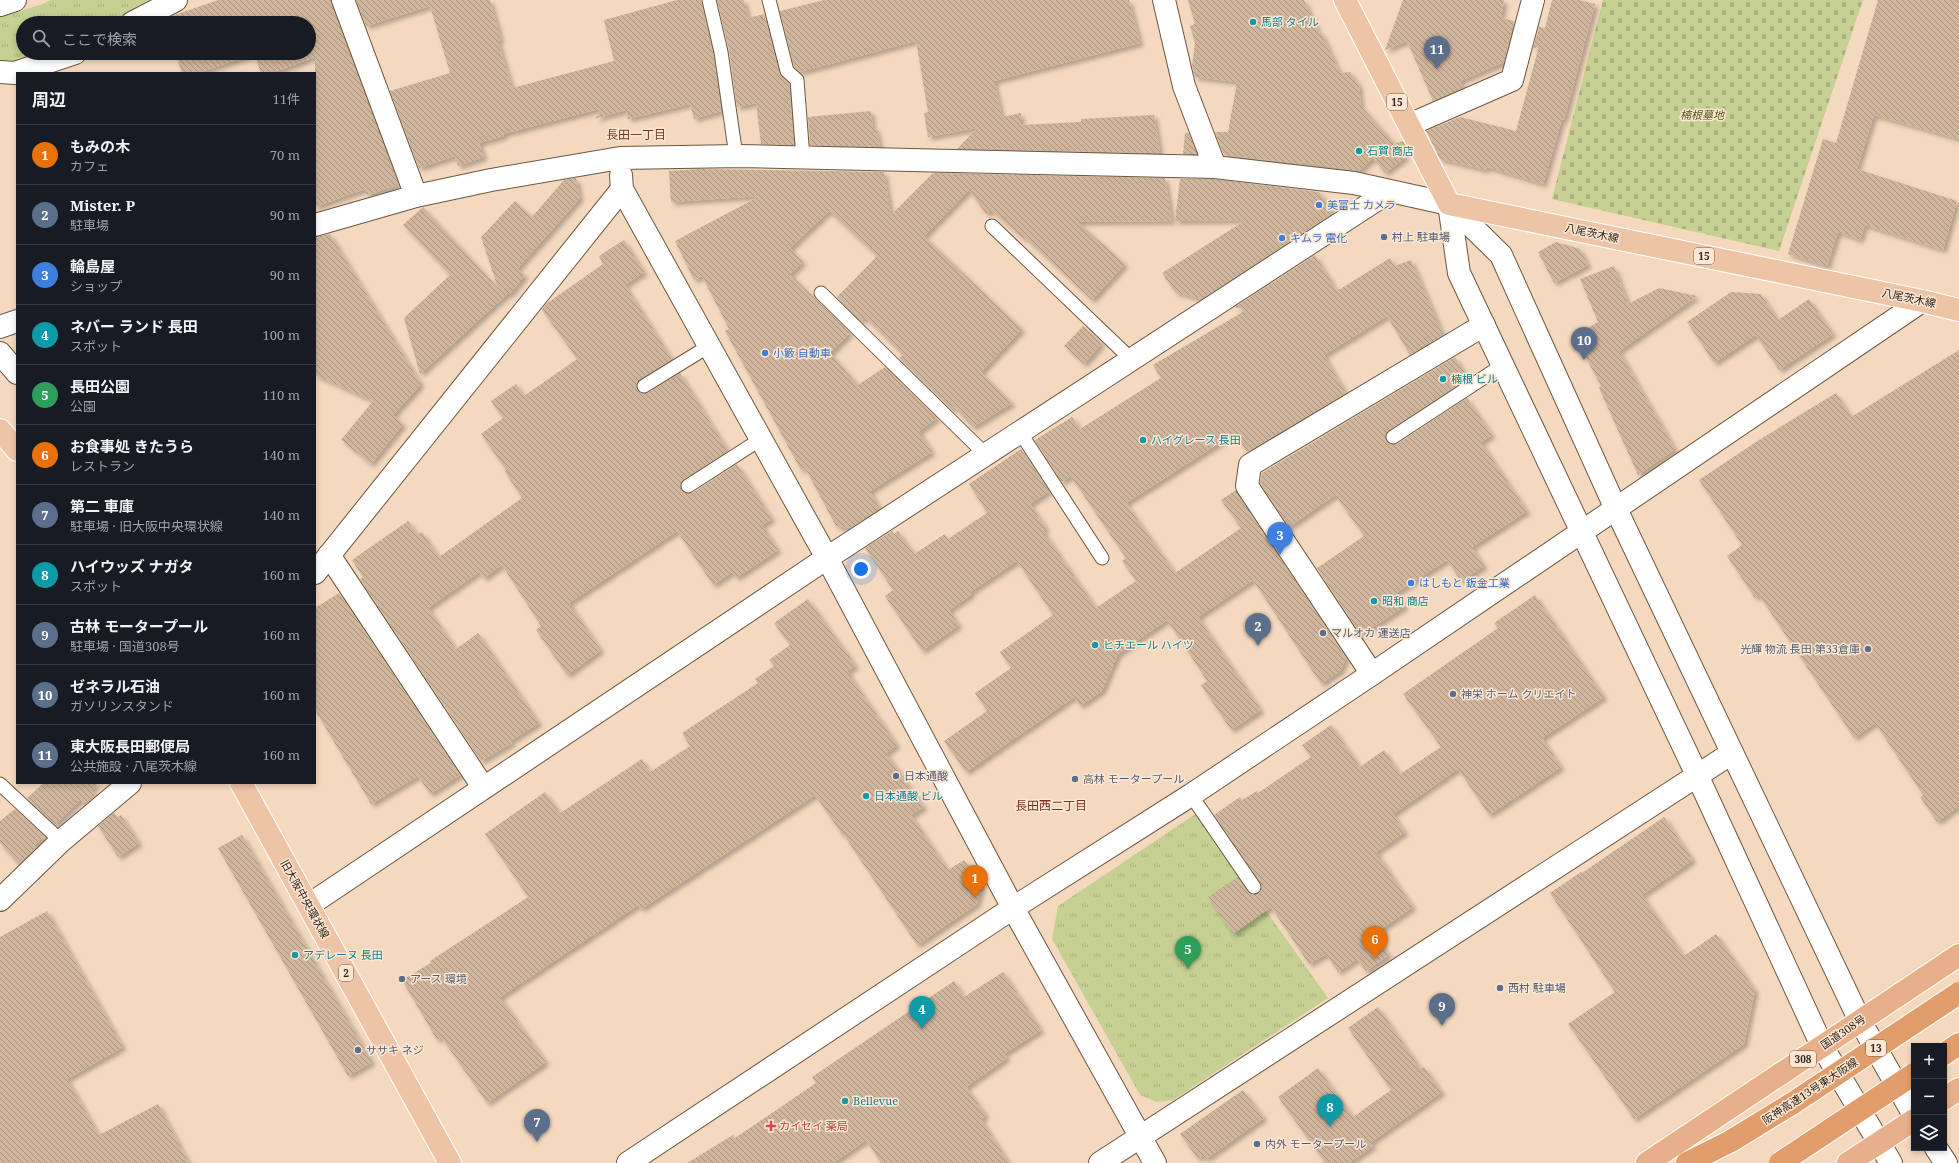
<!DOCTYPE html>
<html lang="ja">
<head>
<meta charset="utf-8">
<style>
  :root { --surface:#171b24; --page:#242831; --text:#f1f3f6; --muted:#9ea1a6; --line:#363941; --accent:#8c9099 }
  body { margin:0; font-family:"Noto Serif","Noto Sans JP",serif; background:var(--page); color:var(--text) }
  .controls { position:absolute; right:12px; bottom:12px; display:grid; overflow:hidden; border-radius:0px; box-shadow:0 2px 6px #0003 }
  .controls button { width:36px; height:36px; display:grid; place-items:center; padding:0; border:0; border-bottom:1px solid var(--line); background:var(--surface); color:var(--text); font:20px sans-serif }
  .you { position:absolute; left:861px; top:569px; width:14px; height:14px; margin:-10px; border:3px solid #fff; border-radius:50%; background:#1a73e8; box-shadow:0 0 0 6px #1a73e833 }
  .badge { display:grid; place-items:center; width:26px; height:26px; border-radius:50%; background:var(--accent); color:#fff; font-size:13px; font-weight:700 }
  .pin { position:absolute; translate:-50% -33px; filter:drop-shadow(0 1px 2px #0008) }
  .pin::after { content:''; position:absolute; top:21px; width:14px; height:12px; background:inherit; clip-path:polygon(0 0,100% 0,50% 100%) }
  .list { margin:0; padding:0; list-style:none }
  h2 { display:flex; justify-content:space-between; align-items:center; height:52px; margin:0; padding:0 16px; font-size:17px }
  h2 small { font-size:13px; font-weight:400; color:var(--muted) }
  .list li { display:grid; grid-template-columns:26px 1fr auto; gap:12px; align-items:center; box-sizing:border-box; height:60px; padding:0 16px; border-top:1px solid var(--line) }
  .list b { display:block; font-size:15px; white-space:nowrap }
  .list p { margin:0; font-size:13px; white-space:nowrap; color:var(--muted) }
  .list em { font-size:13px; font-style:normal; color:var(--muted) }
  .icon { flex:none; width:22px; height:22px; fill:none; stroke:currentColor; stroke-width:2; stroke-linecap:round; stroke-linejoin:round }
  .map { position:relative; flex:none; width:1959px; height:1163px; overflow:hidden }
  .search { position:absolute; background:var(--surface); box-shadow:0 2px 6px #0003; left:16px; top:16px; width:300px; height:44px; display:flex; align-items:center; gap:10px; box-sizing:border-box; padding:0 14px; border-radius:22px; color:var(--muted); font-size:15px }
  .panel { position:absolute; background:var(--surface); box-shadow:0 2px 6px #0003; left:16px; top:72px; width:300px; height:712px; border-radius:0px }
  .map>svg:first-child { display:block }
  .cemetery { fill:url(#cemetery-stones) }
  .park { fill:url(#park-tufts) }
  .building { fill:url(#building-back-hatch); filter:url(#shadow) }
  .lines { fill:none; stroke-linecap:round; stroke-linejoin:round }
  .service-casing { stroke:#6e5740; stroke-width:15 }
  .minor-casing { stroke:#6e5740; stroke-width:24 }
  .tertiary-casing { stroke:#6e5740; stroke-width:24 }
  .primary-casing { stroke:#fff; stroke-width:24 }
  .trunk-casing { stroke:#fff; stroke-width:24 }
  .motorway-casing { stroke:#fff; stroke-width:24 }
  .service { stroke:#fff; stroke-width:13 }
  .minor { stroke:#fff; stroke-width:22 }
  .tertiary { stroke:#fff; stroke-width:22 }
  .primary { stroke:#eec4a7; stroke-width:22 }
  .trunk { stroke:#e8b08a; stroke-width:22 }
  .motorway { stroke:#e29d6c; stroke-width:22 }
  .motorway-bridge-casing { stroke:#fff; stroke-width:24; stroke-linecap:butt }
  .motorway-bridge { stroke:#e29d6c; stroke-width:22 }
  .culture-dot { fill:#0f9aa8; stroke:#fde7d2; stroke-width:1.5 }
  .shop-dot { fill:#3f7fe0; stroke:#fde7d2; stroke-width:1.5 }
  .service-dot { fill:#5c6f8a; stroke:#fde7d2; stroke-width:1.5 }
  .health-dot { fill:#e0444e; stroke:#fde7d2; stroke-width:1.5 }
  .labels { text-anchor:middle; stroke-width:3; stroke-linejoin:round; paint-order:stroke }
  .shield { fill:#fde7d2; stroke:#6d5f53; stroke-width:1 }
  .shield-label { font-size:10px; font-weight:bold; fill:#2f251c }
  .culture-label { font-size:11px; fill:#0d838f; stroke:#fde7d2; text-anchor:start }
  .park-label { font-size:11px; font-style:italic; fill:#50581a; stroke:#fde7d2 }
  .shop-label { font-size:11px; fill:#366cbe; stroke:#fde7d2; text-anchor:start }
  .street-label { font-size:11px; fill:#2f251c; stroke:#fde7d2 }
  .service-label { font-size:11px; fill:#4e5e75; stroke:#fde7d2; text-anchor:start }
  .health-label { font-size:11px; fill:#be3a42; stroke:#fde7d2; text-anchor:start }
  .neighbourhood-label { font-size:12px; fill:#7a3622; stroke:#fde7d2 }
</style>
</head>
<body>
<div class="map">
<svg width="1959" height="1163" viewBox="0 0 1959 1163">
  <defs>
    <pattern id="cemetery-stones" width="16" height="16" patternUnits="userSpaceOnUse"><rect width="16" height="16" fill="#c5d092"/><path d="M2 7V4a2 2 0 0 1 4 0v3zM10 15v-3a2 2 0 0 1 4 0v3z" fill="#aab27d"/></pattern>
    <pattern id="park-tufts" width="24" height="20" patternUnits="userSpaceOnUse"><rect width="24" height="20" fill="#c5d092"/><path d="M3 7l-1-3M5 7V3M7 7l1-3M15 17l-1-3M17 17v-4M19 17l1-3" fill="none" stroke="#aab27d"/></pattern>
    <pattern id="building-back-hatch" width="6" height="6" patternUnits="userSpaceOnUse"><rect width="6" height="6" fill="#d0b59d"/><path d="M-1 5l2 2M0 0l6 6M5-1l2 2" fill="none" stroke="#a9937f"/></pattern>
    <filter id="shadow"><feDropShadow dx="3.5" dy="3.5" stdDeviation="2" flood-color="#0004"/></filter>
  </defs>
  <rect width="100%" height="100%" fill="#f4d9bf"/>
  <path class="cemetery" d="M1603 0H1863L1779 251 1552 199Z"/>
  <path class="park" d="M51 0H154L109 23H23V53H43L16 62 0 61V17L40 5Z
    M1197 813 1328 998 1173 1100 1157 1102 1140 1095 1052 939 1058 906Z"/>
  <path class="building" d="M218 0H331L399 185 367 195 365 189 315 207V57L272 73H261L254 54 198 73H182L175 53H309V23H164L163 21 172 16Z
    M356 0H490L501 40 498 41 512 88 614 61 604 20 677 0H701L713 53 721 111 694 119 690 104 628 119 626 110 594 119 600 113 599 109 503 134 504 136 479 143 484 157 458 166 455 156 419 168 390 91 450 73 430 6 366 26Z
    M717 0H744L748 18 764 14 779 73 789 83 794 145 761 144 756 103 737 107 729 50Z
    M824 0H1129L1140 43 994 81 1002 117 1021 113V125L1081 122V119L1154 115 1160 153 957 149 977 128 928 137 924 113 928 112 916 41 800 72 794 67 780 11Z
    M1188 0H1304L1319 33 1321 32 1340 73 1350 72 1359 85 1361 106 1395 144 1403 141 1408 151 1399 149 1406 157 1385 173 1373 158 1359 171 1300 162 1302 164 1224 155 1215 132H1228L1237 82 1195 77 1192 66 1195 43 1190 26 1195 24Z
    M1403 0H1504L1501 18 1514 21 1504 62 1460 81 1463 88 1433 101 1407 41 1385 50Z
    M1552 0H1579L1595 4 1564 120 1562 119 1543 184 1487 167 1486 170 1440 159 1426 131 1460 117 1516 131 1539 46 1533 49 1539 27 1545 28Z
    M1878 0H1959V139L1874 115 1857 169 1957 201 1943 250 1865 225 1860 240 1838 232 1827 266 1788 254 1823 139 1836 143Z
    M871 111 873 128H876L880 147 810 145 808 117Z
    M1185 133H1189L1197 154H1183Z
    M701 169 884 172 891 215 933 173 1165 178 1172 221 1078 222 1125 264 1092 300 1025 238 1024 239 991 210 986 214 969 190 924 236 1022 329 981 372 1012 403 973 427 954 407 951 409 899 358 903 355 865 317 861 321 837 297 877 256 829 211 790 248 803 262 790 274 850 333 830 353 858 385 885 367 937 418 919 431 932 452 870 491 880 509 850 528 836 526 805 468 801 470 725 331 729 329 702 276 694 280 675 241 760 196 671 202 669 171Z
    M576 178 580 198 517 269 525 275 510 294 508 293 420 374 404 318 450 275 403 225 423 207 498 288 481 237 515 201 532 217 564 180Z
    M1180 179H1214L1319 192 1333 213 1202 299 1175 292 1162 273 1246 220 1175 221Z
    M330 234 421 384 393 415 403 424 371 464 341 440 373 401 315 375V237Z
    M624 240 644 272 625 285 672 359 640 379 636 386 637 390 641 393H648L680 373 728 451 684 479 681 483V490L685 493H692L737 464 772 519 762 525 778 550 736 578 732 572 713 585 677 531 569 603 601 650 567 675 536 630 541 626 502 565 484 578 479 572 428 608 456 649 478 633 539 723 510 741 512 743 481 761 360 579 363 577 352 560 408 521 418 535 422 532 439 557 522 498 505 472 506 470 481 434 503 418 491 401 516 384 524 396 577 359 542 310 546 304 603 264 599 256Z
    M1556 242 1580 249 1588 265 1554 283 1538 252Z
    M1315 255 1337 291 1390 258 1395 266 1411 260 1442 332 1439 333 1441 336 1410 355 1387 316 1324 355 1346 393 1247 452 1235 433 1126 503 1175 573 1241 528 1221 500 1236 490 1346 658 1341 670 1321 684 1253 580 1198 617 1261 710 1231 730 1201 685 1207 681 1167 620 1118 654 1102 691 1080 706 1074 697 966 772 944 741 987 711 975 693 1011 668 1000 652 1053 615 1017 561 970 592 972 594 949 610 959 625 922 651 885 596 893 590 865 548 892 531 894 534 898 531 914 554 945 534 948 539 987 513 969 484 1021 449 1049 491 1030 504 1046 528 1043 531 1096 608 1136 581 1122 561 1126 558 1080 490 1070 476 1062 482 1035 440 1072 417 1080 429 1161 378 1153 365 1246 310 1235 307Z
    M1614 266 1628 304 1659 288 1697 296 1619 351 1675 449 1638 475 1599 388 1601 386 1574 336 1598 322 1580 279Z
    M1731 292 1761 294 1778 320 1809 299 1833 334 1779 370 1756 335 1714 363 1687 322Z
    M1083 326 1102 343 1084 364 1064 346Z
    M1959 350V806L1937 822 1920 797 1923 795 1875 723 1854 738 1759 595 1755 598 1727 556 1742 545 1699 480 1759 440 1836 393 1851 417Z
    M1455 357 1468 378 1389 430 1386 434V441L1390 444H1397L1467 398 1492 435 1481 442 1527 511 1472 547 1484 566 1461 581 1447 560 1396 593 1405 606 1361 635 1317 568 1364 536 1335 495 1289 527 1260 483 1262 473Z
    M339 593 460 775 430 794 418 776 371 804 315 710V608Z
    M1535 595 1604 697 1542 738 1561 767 1489 815 1458 769 1393 814 1405 832 1376 852 1413 907 1374 934 1389 955 1366 971 1357 959 1338 972 1326 954 1309 964 1271 907 1233 934 1208 897 1238 877 1251 894 1259 893 1262 886 1214 815 1240 797 1242 800 1257 791 1258 793 1311 757 1302 745 1331 725 1360 767 1384 750 1400 774 1441 747 1403 694 1498 628 1494 623Z
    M808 599 856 666 847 671 897 745 886 753 924 807 911 815 948 870 964 860 982 886 977 904 917 945 844 835 843 836 815 795 641 909 638 905 500 997 546 1062 487 1103 441 1037 437 1040 402 980 431 963 430 961 528 897 485 834 545 792 560 813 642 759 650 772 690 746 682 733 758 683 755 679 774 666 769 660 790 645 774 623Z
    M44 783H98L91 790 96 795 85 805 81 799 55 825 27 798Z
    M15 809 44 836 35 845 37 847 18 864 0 843V821Z
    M114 813 118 817 121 815 139 843 118 857 98 826Z
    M1664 817 1693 860 1642 895 1684 956 1716 934 1755 990 1744 1044 1634 1119 1568 1024 1615 992 1550 893 1581 872 1582 873Z
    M242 835 372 1062 348 1076 218 848Z
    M47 911 123 1047 67 1079 99 1135 158 1104 189 1163H0V937Z
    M1003 972 1041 1030 1004 1054 1007 1058 966 1087 986 1115 981 1119 1009 1163H881L866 1140 833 1163H687L733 1135 735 1138 816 1083 812 1077 954 981 964 997Z
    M1378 1007 1421 1069 1424 1067 1442 1092 1371 1142 1373 1146 1349 1163H1325L1278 1097 1318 1068 1353 1117 1391 1090 1348 1028Z
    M1243 1090 1264 1118 1206 1159 1203 1155 1198 1159 1180 1134Z"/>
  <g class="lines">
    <defs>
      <path id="service" d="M709 0 721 52 736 156
        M769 0 787 71 797 80 803 158
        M992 226 1132 360
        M821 293 986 455
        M644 386 709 346
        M1020 432 1102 558
        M1393 437 1503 365
        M688 486 761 439
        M0 784 61 841
        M1191 795 1254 887"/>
      <path id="minor" d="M343 0 416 196
        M1164 0 1184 86 1215 167
        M0 5 15 0
        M132 23 176 0
        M0 72 15 73 75 53
        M1409 125 1512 80 1533 0
        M622 189 827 558 1013 908 1155 1163
        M315 225 416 196 491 180 620 158 740 156 1215 167 1354 183 1449 204
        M0 327 17 321
        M0 353 17 373
        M329 555 483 787
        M315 573 622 189 621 175
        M1372 674 1247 486 1250 465 1484 325
        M0 900 61 841 130 783
        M309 905 827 558 1390 191
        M1100 1163 1732 753"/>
      <path id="tertiary" d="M1449 204 1459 273 1697 775 1822 1046 1891 1163
        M1449 204 1501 255 1616 509 1860 1021 1914 1115
        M1936 1148 1946 1163
        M628 1163 1013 908 1191 795 1372 674 1922 301"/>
      <path id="primary" d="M1345 0 1449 204 1922 301 1959 310
        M0 430 17 450
        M241 783 450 1163"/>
      <path id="trunk" d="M1944 1099 1959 1089
        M1647 1163 1959 955
        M1848 1163 1914 1120"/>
      <path id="motorway" d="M1944 1054 1959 1044
        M1687 1163 1731 1141 1793 1103"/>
    </defs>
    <use href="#service" class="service-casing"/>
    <use href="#minor" class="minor-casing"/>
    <use href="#tertiary" class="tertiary-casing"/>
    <use href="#primary" class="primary-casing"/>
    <use href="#trunk" class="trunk-casing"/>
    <use href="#motorway" class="motorway-casing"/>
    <use href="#service" class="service"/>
    <use href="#minor" class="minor"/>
    <use href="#tertiary" class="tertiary"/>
    <use href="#primary" class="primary"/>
    <use href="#trunk" class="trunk"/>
    <use href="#motorway" class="motorway"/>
    <defs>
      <path id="motorway-bridge" d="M1793 1103 1959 993
        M1780 1163 1914 1074"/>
    </defs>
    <use href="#motorway-bridge" class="motorway-bridge-casing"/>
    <use href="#motorway-bridge" class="motorway-bridge"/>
  </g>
  <g class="culture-dot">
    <circle cx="1253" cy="22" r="4"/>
    <circle cx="1359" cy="151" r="4"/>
    <circle cx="1443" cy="379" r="4"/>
    <circle cx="1143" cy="440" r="4"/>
    <circle cx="1374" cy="601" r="4"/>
    <circle cx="1095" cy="645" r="4"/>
    <circle cx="866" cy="796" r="4"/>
    <circle cx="295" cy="955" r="4"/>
    <circle cx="845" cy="1101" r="4"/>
  </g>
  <g class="shop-dot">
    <circle cx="1319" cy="205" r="4"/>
    <circle cx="1282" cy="238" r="4"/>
    <circle cx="765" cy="353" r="4"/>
    <circle cx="1411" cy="583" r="4"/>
  </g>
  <g class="service-dot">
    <circle cx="1384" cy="237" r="4"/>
    <circle cx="1323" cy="633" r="4"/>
    <circle cx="1868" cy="649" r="4"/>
    <circle cx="1453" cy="694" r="4"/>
    <circle cx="896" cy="776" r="4"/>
    <circle cx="1075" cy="779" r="4"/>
    <circle cx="402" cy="979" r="4"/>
    <circle cx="1500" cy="988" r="4"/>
    <circle cx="358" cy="1050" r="4"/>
    <circle cx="1257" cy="1144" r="4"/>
  </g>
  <path class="health-dot" d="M769 1120h4v4h4v4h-4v4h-4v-4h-4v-4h4z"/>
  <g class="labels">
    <g class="shield">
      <rect x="1387" y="94" width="20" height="16" rx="3"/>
      <rect x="1694" y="248" width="20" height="16" rx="3"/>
      <rect x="339" y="965" width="14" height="16" rx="3"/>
      <rect x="1866" y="1040" width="20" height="16" rx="3"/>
      <rect x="1790" y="1051" width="26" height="16" rx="3"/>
    </g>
    <g class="shield-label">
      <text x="1397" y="106">15</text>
      <text x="1704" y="260">15</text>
      <text x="346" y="977">2</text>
      <text x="1876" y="1052">13</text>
      <text x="1803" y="1063">308</text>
    </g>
    <g class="culture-label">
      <text x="1261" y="26">馬部 タイル</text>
      <text x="1367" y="155">石賀 商店</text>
      <text x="1451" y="383">楠根 ビル</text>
      <text x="1151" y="444">ハイグレース 長田</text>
      <text x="1382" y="605">昭和 商店</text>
      <text x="1103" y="649">ヒチエール ハイツ</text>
      <text x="874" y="800">日本通酸 ビル</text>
      <text x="303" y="959">アデレーヌ 長田</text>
      <text x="853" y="1105">Bellevue</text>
    </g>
    <g class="park-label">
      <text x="1702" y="119">楠根墓地</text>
    </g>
    <g class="shop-label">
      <text x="1327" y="209">美富士 カメラ</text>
      <text x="1290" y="242">キムラ 電化</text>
      <text x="773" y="357">小籔 自動車</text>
      <text x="1419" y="587">はしもと 鈑金工業</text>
    </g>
    <g class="street-label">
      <text transform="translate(1592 233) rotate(12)" y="4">八尾茨木線</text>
      <text transform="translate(1909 298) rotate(12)" y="4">八尾茨木線</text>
      <text transform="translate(305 899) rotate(61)" y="4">旧大阪中央環状線</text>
      <text transform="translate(1843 1032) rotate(-34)" y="4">国道308号</text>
      <text transform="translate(1810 1091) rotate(-33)" y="4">阪神高速13号東大阪線</text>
    </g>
    <g class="service-label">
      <text x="1392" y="241">村上 駐車場</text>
      <text x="1331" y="637">マルオカ 運送店</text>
      <text x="1860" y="653" text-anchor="end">光輝 物流 長田 第33倉庫</text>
      <text x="1461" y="698">神栄 ホーム クリエイト</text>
      <text x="904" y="780">日本通酸</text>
      <text x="1083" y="783">高林 モータープール</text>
      <text x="410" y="983">アース 環境</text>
      <text x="1508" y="992">西村 駐車場</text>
      <text x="366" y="1054">ササキ ネジ</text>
      <text x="1265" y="1148">内外 モータープール</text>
    </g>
    <g class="health-label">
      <text x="779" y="1130">カイセイ 薬局</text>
    </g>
    <g class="neighbourhood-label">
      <text x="636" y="139">長田一丁目</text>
      <text x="1051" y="810">長田西二丁目</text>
    </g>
  </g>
</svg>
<div class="controls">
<button>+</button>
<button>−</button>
<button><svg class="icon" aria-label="layers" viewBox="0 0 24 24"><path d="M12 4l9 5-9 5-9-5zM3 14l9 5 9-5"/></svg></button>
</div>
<div class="you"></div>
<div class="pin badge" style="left:975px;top:898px;background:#e8710a">1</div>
<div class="pin badge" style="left:1258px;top:646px;background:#5c6f8a">2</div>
<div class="pin badge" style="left:1280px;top:555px;background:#3f7fe0">3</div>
<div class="pin badge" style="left:922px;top:1029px;background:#0f9aa8">4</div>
<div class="pin badge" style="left:1188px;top:969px;background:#2e9e5b">5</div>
<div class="pin badge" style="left:1375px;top:959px;background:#e8710a">6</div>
<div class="pin badge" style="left:537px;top:1142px;background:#5c6f8a">7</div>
<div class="pin badge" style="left:1330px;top:1127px;background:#0f9aa8">8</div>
<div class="pin badge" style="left:1442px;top:1026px;background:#5c6f8a">9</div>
<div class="pin badge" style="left:1584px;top:360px;background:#5c6f8a">10</div>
<div class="pin badge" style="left:1437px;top:69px;background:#5c6f8a">11</div>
<div class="search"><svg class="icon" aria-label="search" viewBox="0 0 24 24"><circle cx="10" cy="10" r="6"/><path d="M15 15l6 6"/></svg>ここで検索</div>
<section class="panel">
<h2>周辺<small>11件</small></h2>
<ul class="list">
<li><span class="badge" style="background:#e8710a">1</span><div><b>もみの木</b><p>カフェ</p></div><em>70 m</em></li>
<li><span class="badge" style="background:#5c6f8a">2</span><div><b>Mister. P</b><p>駐車場</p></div><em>90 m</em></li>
<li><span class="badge" style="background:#3f7fe0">3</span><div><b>輪島屋</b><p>ショップ</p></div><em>90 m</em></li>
<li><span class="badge" style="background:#0f9aa8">4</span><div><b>ネバー ランド 長田</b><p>スポット</p></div><em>100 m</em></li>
<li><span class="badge" style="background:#2e9e5b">5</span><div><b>長田公園</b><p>公園</p></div><em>110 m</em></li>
<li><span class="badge" style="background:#e8710a">6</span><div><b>お食事処 きたうら</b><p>レストラン</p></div><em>140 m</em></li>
<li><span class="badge" style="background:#5c6f8a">7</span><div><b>第二 車庫</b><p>駐車場 · 旧大阪中央環状線</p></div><em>140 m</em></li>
<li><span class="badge" style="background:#0f9aa8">8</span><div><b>ハイウッズ ナガタ</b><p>スポット</p></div><em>160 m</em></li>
<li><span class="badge" style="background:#5c6f8a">9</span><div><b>古林 モータープール</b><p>駐車場 · 国道308号</p></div><em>160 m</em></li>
<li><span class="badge" style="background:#5c6f8a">10</span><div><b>ゼネラル石油</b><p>ガソリンスタンド</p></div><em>160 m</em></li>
<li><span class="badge" style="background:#5c6f8a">11</span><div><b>東大阪長田郵便局</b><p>公共施設 · 八尾茨木線</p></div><em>160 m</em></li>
</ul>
</section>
</div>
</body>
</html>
